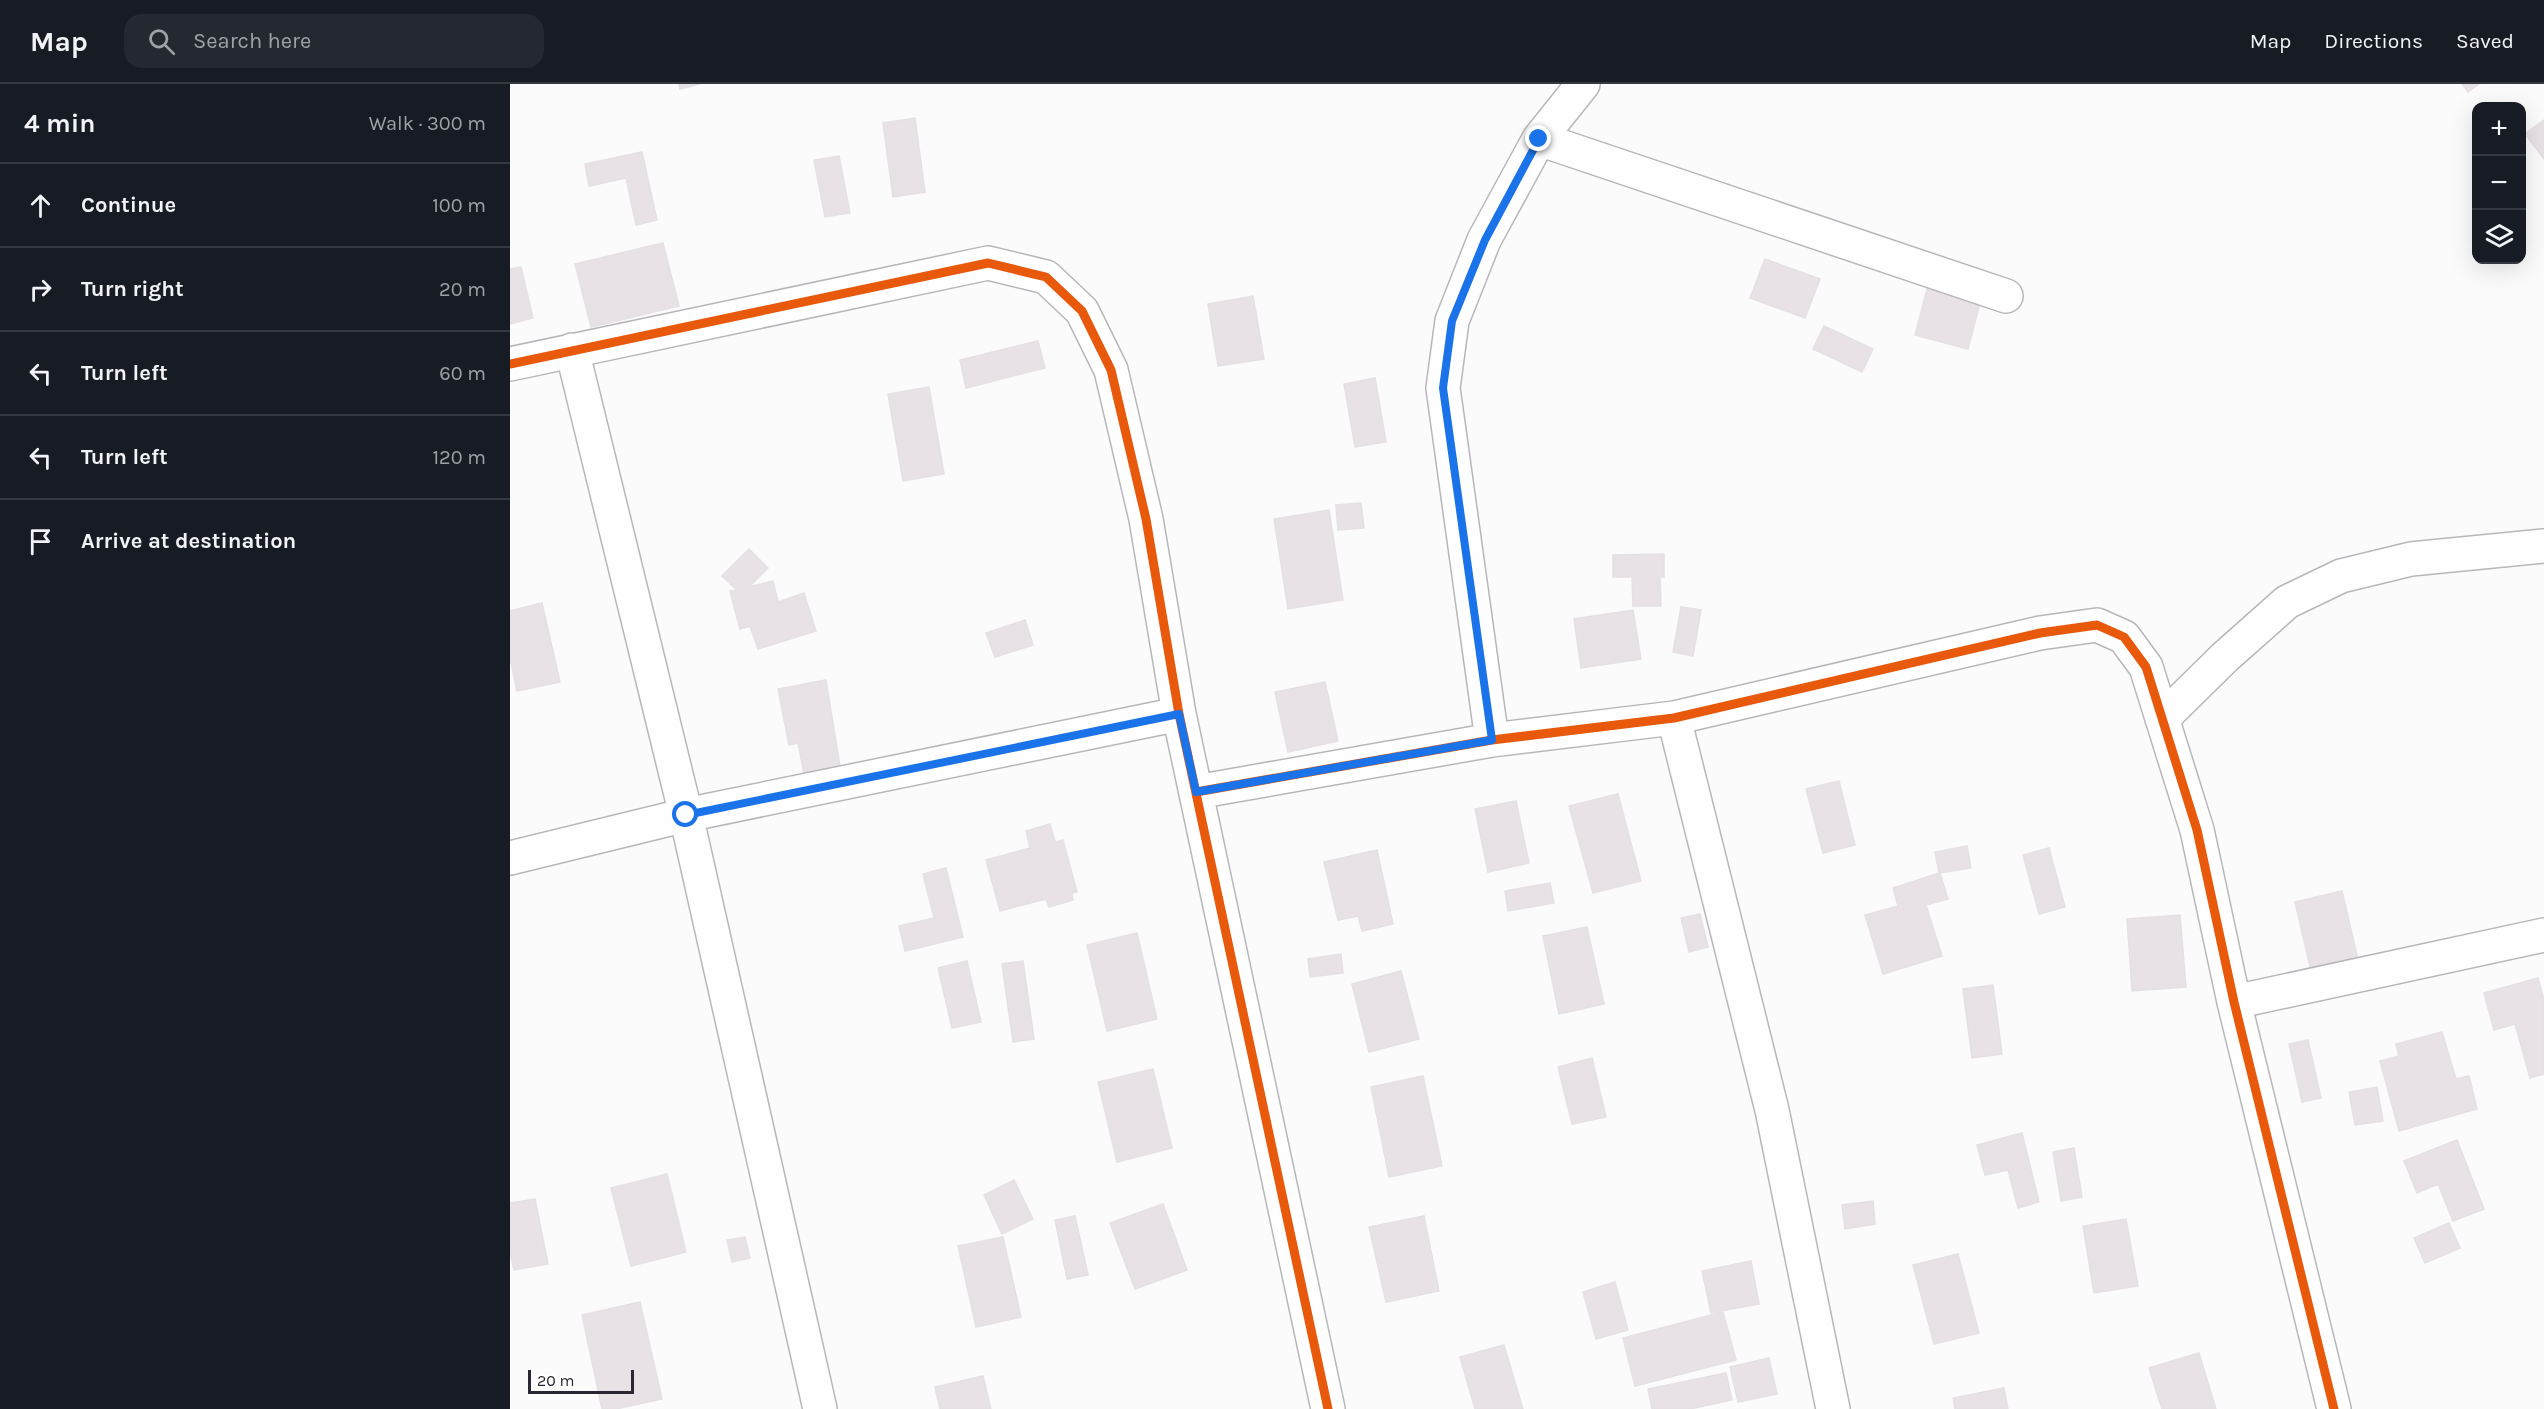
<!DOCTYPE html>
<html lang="en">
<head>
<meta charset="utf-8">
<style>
  :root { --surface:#171b24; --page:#242831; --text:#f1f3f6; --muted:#9ea1a6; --line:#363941 }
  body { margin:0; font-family:Karla,sans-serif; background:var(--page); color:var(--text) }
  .controls { position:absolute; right:18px; top:18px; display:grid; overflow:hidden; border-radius:12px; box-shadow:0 6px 24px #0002 }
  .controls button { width:54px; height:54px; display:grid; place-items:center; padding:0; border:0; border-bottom:2px solid var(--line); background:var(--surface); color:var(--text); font:30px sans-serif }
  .scale { position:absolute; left:18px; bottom:15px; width:106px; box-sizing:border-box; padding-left:6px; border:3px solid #2b2732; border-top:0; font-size:16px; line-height:21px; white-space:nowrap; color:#2b2732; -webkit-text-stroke:4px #fff; paint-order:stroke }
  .stop { position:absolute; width:18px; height:18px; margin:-14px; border:4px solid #1a73e8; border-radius:50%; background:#fff }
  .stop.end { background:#1a73e8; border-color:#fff; box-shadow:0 2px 6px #0008 }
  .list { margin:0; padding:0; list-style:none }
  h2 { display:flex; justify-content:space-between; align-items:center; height:78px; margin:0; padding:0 24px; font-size:26px }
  h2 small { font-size:20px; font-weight:400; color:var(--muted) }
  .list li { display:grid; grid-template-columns:39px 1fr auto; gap:18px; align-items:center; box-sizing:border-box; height:84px; padding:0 24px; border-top:2px solid var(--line) }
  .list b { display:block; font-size:22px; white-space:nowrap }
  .list em { font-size:20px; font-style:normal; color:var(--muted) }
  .icon { flex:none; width:33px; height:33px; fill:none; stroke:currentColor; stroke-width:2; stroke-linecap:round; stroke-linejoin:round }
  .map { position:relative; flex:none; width:2034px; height:1325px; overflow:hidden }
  header { display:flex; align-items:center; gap:36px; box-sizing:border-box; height:84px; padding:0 30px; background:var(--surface); border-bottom:2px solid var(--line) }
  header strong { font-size:28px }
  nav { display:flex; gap:33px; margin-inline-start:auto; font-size:21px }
  .search { width:420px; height:54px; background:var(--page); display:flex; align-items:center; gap:15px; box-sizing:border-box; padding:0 21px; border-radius:18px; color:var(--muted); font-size:22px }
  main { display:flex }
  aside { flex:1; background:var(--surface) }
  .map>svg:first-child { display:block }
  .building { fill:#e8e2e6; stroke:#e5e0e3; stroke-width:1.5 }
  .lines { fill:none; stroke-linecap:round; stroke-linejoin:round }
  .minor-casing { stroke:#b8b6bb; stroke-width:36 }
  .minor { stroke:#fefefe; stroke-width:33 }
  .cycleway-casing { stroke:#fff; stroke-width:13 }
  .cycleway { stroke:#e8590c; stroke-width:9 }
  .route { stroke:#1a73e8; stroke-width:8 }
</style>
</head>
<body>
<header>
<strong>Map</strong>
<div class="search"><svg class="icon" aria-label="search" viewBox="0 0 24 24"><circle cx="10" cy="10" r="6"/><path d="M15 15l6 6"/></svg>Search here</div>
<nav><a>Map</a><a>Directions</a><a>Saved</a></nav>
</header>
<main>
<aside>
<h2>4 min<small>Walk · 300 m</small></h2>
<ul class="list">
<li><svg class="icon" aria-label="ahead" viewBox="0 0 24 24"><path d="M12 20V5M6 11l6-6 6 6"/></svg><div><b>Continue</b></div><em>100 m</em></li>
<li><svg class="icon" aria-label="right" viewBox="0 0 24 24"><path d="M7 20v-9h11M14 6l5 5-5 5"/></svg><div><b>Turn right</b></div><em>20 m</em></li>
<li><svg class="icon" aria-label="left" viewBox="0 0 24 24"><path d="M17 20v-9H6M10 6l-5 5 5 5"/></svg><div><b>Turn left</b></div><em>60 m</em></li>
<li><svg class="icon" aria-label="left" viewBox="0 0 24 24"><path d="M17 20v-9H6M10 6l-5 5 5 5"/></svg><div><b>Turn left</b></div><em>120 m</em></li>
<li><svg class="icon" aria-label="arrive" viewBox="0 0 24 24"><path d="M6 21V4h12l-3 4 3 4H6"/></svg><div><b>Arrive at destination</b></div></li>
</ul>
</aside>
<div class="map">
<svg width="2034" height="1325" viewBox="0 0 2034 1325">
  <rect width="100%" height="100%" fill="#fbfbfb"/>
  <path class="building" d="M169 0H190L170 5Z
    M1952 0H1969L1958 8Z
    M405 34 415 108 383 113 373 39Z
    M2034 36V75L2015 50Z
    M132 68 147 136 126 141 116 94 79 102 75 80Z
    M329 72 340 129 315 133 304 76Z
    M153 159 169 222 81 243 65 180Z
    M1255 175 1310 195 1295 234 1240 214Z
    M11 183 23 234 0 240V185Z
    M1417 205 1470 219 1458 265 1405 251Z
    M743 212 754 275 708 282 698 220Z
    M1314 242 1363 265 1352 288 1303 265Z
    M528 257 535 284 456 304 450 276Z
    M865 294 876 358 845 363 834 300Z
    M419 303 434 390 393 397 378 310Z
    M851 419 854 444 828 446 826 421Z
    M819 426 833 516 778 525 764 435Z
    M239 465 258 484 239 503 263 497 268 518 294 509 306 547 248 565 240 542 230 545 220 507 227 506 212 492Z
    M1154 470V493H1150L1151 522H1123L1122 493H1103V471Z
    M32 519 50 598 7 607 0 574V527Z
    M1171 523 1191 526 1183 572 1163 568Z
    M1123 526 1131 575 1071 584 1064 535Z
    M515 536 523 561 485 573 476 549Z
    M316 596 331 688 295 695 288 659 279 661 268 605Z
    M815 598 828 657 778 668 765 608Z
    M1329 697 1345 761 1313 769 1296 705Z
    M1108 710 1131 797 1083 809 1059 722Z
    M1006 717 1019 779 978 788 965 725Z
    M540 740 545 758 553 756 567 808 562 809 563 816 539 823 536 815 490 827 476 776 520 764 516 747Z
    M1457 762 1461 784 1430 789 1438 815 1416 821 1432 872 1373 890 1355 831 1388 822 1383 804 1429 789 1425 768Z
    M1539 764 1555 823 1529 830 1513 771Z
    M867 766 883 840 852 847 848 832 828 836 814 778Z
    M436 784 453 853 395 867 389 842 424 834 413 790Z
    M1040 799 1044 819 998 827 995 807Z
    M1832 807 1852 893 1805 904 1785 818Z
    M1190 830 1198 863 1179 868 1171 834Z
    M1670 831 1676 903 1622 907 1617 835Z
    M1077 843 1094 920 1049 930 1033 852Z
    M627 849 647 935 597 947 577 861Z
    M831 870 833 889 800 893 798 875Z
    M457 877 471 938 442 944 428 884Z
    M513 877 524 955 503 958 492 880Z
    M891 887 909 955 859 968 842 900Z
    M2028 894 2034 916V990L2020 994 2005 940 1984 946 1974 909Z
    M1483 901 1492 970 1462 974 1453 905Z
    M1932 948 1946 995 1959 992 1967 1025 1889 1047 1870 977 1889 972 1886 960Z
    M1798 956 1811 1014 1792 1018 1779 960Z
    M1082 974 1096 1033 1062 1040 1048 983Z
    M643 985 662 1064 607 1078 588 998Z
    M913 992 932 1082 879 1093 861 1003Z
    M1867 1003 1873 1037 1845 1041 1839 1008Z
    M1512 1049 1529 1118 1508 1124 1498 1086 1475 1091 1467 1061Z
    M1947 1056 1974 1125 1943 1137 1928 1100 1907 1109 1894 1077Z
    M1564 1064 1572 1113 1551 1117 1543 1068Z
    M157 1090 176 1168 121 1182 101 1104Z
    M504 1096 523 1135 492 1150 474 1111Z
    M25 1115 38 1180 4 1186 0 1168V1119Z
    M1363 1117 1365 1140 1335 1145 1332 1121Z
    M653 1120 677 1186 625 1205 600 1139Z
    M565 1132 578 1191 557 1195 545 1136Z
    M914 1132 929 1207 876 1218 859 1143Z
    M1616 1135 1628 1202 1584 1209 1573 1142Z
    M1939 1139 1950 1164 1915 1179 1904 1154Z
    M235 1153 240 1174 222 1178 217 1156Z
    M493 1153 511 1233 466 1243 448 1162Z
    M1448 1170 1469 1249 1424 1260 1403 1181Z
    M1241 1177 1249 1220 1201 1229 1192 1187Z
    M1105 1198 1118 1246 1086 1255 1073 1208Z
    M130 1218 152 1315 106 1325H92L72 1231Z
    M1213 1228 1226 1276 1125 1302 1113 1254Z
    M994 1261 1013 1325H965L950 1273Z
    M1689 1269 1706 1325H1652L1639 1284Z
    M1259 1274 1267 1310 1228 1318 1220 1283Z
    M1216 1289 1222 1316 1180 1325H1142L1138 1305Z
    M473 1292 481 1325H430L425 1303Z
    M1494 1304 1498 1325H1445L1443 1314Z"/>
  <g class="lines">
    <defs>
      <path id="minor" d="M1029 55 1496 212
        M62 266 176 731 310 1325
        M0 280 478 179 536 193 572 227 601 286 636 435 669 630 818 1325
        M1164 634 1262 1026 1323 1325
        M1652 635 1715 573 1777 518 1831 492 1901 475 2034 462
        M982 656 933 304 942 237 974 156 1029 55 1073 0
        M686 708 982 656 1164 634 1530 549 1587 541 1614 553 1636 583 1687 746 1724 918 1824 1325
        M0 774 176 731 669 630
        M1724 918 2034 851"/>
    </defs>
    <use href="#minor" class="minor-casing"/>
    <use href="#minor" class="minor"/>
    <defs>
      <path id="cycleway" d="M0 280 478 179 536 193 572 227 601 286 636 435 669 630 818 1325
        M686 708 982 656 1164 634 1530 549 1587 541 1614 553 1636 583 1687 746 1724 918 1824 1325"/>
    </defs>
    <use href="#cycleway" class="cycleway-casing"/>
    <use href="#cycleway" class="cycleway"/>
  </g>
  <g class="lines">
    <path class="route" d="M176 731 669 630 686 708 982 656 933 304 942 237 975 156 1029 55"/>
  </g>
</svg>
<div class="controls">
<button>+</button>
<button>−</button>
<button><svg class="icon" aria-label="layers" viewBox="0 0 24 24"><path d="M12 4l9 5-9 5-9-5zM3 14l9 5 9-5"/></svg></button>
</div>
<div class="scale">20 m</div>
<div class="stop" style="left:176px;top:731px"></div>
<div class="stop end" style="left:1029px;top:55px"></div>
</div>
</main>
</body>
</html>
